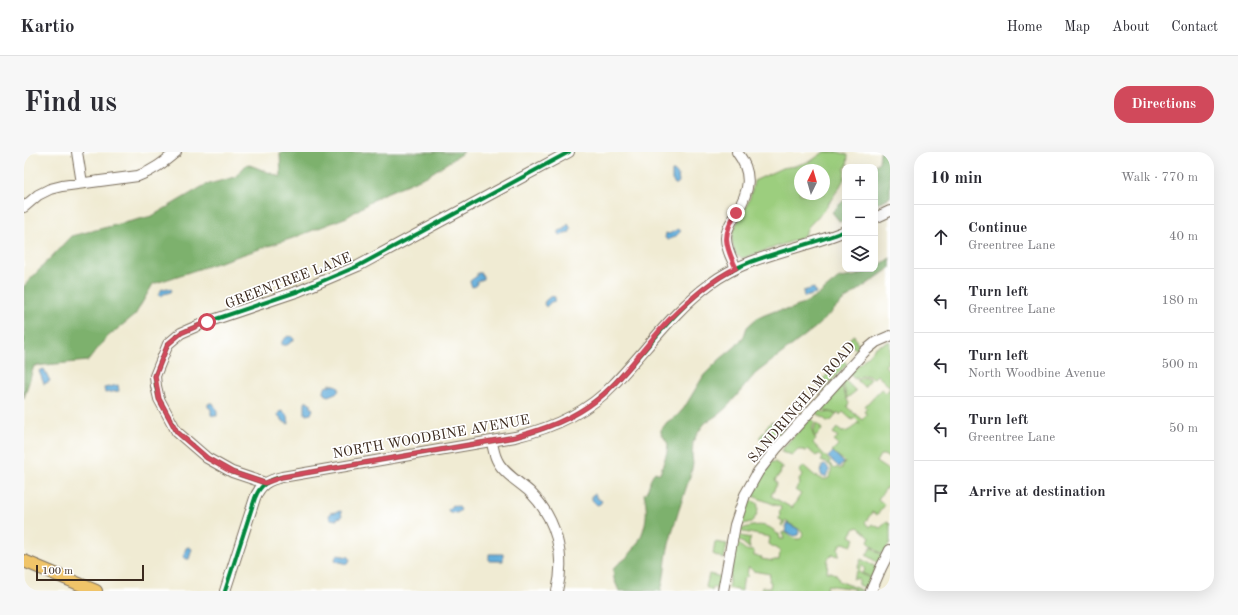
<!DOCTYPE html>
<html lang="en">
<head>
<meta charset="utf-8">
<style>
  :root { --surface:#fff; --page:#f7f7f7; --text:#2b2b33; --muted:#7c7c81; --line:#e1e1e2; --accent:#d1495b }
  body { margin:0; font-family:"Old Standard TT",serif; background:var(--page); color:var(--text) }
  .controls { position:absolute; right:12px; top:12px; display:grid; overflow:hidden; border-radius:8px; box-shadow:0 4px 16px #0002 }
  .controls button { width:36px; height:36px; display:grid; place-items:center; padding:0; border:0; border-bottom:1px solid var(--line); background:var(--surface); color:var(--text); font:20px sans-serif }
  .compass { position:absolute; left:770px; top:12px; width:36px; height:36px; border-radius:50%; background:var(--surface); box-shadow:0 4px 16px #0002; rotate:5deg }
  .scale { position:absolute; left:12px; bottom:10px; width:108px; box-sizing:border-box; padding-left:4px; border:2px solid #3b2a1e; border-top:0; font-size:11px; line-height:14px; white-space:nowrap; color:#3b2a1e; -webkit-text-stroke:3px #fff; paint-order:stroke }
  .stop { position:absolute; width:12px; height:12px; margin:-9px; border:3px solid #d1495b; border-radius:50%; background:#fff }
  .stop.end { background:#d1495b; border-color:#fff; box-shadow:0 1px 4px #0008 }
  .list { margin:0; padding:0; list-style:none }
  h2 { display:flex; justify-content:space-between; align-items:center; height:52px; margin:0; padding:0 16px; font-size:17px }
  h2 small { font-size:13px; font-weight:400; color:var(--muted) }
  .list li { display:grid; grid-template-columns:26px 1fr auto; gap:12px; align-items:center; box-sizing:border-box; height:64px; padding:0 16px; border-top:1px solid var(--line) }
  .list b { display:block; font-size:15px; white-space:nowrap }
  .list p { margin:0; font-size:13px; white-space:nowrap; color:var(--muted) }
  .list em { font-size:13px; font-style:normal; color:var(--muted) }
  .icon { flex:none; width:22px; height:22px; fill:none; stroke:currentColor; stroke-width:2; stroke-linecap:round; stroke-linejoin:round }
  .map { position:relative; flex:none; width:866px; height:439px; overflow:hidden; border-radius:16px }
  header { display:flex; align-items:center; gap:24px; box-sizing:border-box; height:56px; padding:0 20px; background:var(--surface); border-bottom:1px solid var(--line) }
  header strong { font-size:19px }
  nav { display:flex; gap:22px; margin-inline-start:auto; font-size:14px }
  .intro { display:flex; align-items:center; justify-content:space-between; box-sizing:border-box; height:96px; padding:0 24px }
  h1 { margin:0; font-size:28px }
  .button { padding:10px 18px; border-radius:16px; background:var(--accent); color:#fff; font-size:14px; font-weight:700 }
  main { display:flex; gap:24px; padding:0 24px }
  aside { flex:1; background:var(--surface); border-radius:16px; box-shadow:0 4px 16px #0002 }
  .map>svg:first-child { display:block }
  .green { fill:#9cce7e; stroke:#6c7c4e; fill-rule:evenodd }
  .forest { fill:#7db16d; stroke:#5c6e46 }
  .water { fill:#64aedc; stroke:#506c7d }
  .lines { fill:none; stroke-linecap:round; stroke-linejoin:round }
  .minor-casing { stroke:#7a6e5d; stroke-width:12 }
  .major-casing { stroke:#7a6e5d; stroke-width:14 }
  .minor { stroke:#fff; stroke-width:10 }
  .major { stroke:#f0c469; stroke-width:12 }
  .cycleway-casing { stroke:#fff; stroke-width:6 }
  .cycleway { stroke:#00873e; stroke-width:4 }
  .route { stroke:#d1495b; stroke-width:5 }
  .labels { text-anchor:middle; stroke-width:3.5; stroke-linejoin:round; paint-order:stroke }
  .street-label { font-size:14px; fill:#3b2a1e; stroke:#fff }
</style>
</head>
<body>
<header>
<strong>Kartio</strong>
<nav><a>Home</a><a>Map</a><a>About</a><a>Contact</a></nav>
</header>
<div class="intro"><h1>Find us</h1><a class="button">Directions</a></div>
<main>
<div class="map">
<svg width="866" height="439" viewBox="0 0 866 439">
  <rect width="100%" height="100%" fill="#fff"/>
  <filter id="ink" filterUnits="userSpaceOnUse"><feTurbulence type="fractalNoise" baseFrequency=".025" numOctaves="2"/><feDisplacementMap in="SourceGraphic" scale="8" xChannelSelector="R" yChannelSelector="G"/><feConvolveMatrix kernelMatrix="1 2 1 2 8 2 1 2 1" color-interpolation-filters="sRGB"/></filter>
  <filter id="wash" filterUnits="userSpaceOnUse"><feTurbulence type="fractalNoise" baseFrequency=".012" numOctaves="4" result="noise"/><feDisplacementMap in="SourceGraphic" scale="16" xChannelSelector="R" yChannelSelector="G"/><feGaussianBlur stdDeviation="0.9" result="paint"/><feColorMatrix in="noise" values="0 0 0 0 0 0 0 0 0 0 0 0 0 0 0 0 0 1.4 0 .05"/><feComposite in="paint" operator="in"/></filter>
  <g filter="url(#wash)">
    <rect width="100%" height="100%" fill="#f0ebd3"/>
    <path class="green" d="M800 0H814L824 3 823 15H821L820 27 815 36 800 58 784 75 781 82 775 87 719 106 713 104C702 86 712 72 721 57 726 48 728 39 730 29L758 16 771 14 787 9ZM776 18H800V42H776Z
      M830 183 833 191 838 196 835 200 824 190 827 185Z
      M866 189V204L863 207 864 211 861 213 866 221V235L853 223 850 226 841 223 831 227 825 222 852 195Z
      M818 207 823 212 798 240 799 227Z
      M841 225 847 227 840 235 833 228Z
      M820 227 832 239 823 246 818 230Z
      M816 233C821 239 821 246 825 251L823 255 838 268 843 262 840 260 843 256 841 254 857 237 862 241 866 236V307L860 303H856L852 310 864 318 866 317V338L863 335 854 347 861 353 853 363 848 360 841 371 846 375 848 372 856 376 863 370 866 372V391L859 402 853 399 844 390 846 386 834 375 830 377 826 384 831 387 827 394 820 391 817 392 814 396 815 404 808 403 804 407 803 420C809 419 814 423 815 429L840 439H829L830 437C821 435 813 435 804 433L802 439H737L738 435 746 436 747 430 745 429 746 422 729 419 725 415 724 416 723 425 720 426 719 430 718 439 704 436 712 391C717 392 718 396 722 398 725 399 728 398 730 400V404L738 405 737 407 749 409 750 408H755L756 399 745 392 746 385 714 379 715 378C728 373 744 369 753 382H755L756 387H760L758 381 757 382 759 380 772 387H776C779 385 779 382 778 379L761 369 759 374 757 373 759 369 755 367 756 362H755L757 355 726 343 746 310H751L760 316 759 317H755L757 320 751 328 753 332 747 344 768 356 777 342 771 338 776 332 775 328 779 323 775 319 780 314C787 320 796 331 805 326 809 314 809 314 797 309L799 306 795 302 792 304 784 297 781 300 780 298H774L769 303 760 301 756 299 759 298V296L784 268 785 269 787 266 791 270C787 276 788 282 792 288L789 291 806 309 805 311 811 317 813 315 815 317 818 316 821 310 808 299 814 293 809 289 814 285 809 281 813 276 818 280C824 280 829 276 833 271H836L831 266 828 268 819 260 816 263 814 261 813 263C807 258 801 261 794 256Z
      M794 257 800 261 808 260 812 263 807 269H803L791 260Z
      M750 270 757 271 764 277 747 296 735 286 740 280H743V278L741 277 746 271Z
      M792 271 796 274 798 278 791 285 789 281Z
      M724 347 733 351C736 357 732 366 727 370L716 373Z
      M713 383 727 386 725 391 726 397 718 390 712 388Z
      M691 390 703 392 700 407 689 402Z
      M848 395 851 399 858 403 854 411 842 403Z
      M837 407 852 415 848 426 838 421 841 418 838 413 835 419 833 417Z
      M833 419 847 427 844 437 835 433V427H829Z
      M685 422 698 425 695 439H693L691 435 688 436V439L682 435Z"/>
    <path class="forest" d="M258 0H440L403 24 357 43 323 65 269 86 129 132 111 163 82 186 64 209 10 214 0 246V134L47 84 128 64 181 33 211 25 223 12 257 25 256 2Z
      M856 0H866V45L851 53V15H849L855 10Z
      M821 47V67L816 70 808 60Z
      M866 106V116L819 149 792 175 731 222 704 254 695 262 681 271 673 282 669 290 668 303 669 312 667 321C659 346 650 371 644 396 641 410 641 425 637 439H595L590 427 589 418C593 411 600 409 605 403 620 386 626 364 620 342 627 336 624 327 631 320L636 322 643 300 644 292 637 281V278L643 270 654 263 660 256 680 223 695 208 712 194 720 184 723 175 733 166 751 159 767 157 779 152 793 144 815 126 830 124 851 117V116Z"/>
    <path class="water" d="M648 19H650L654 23 655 30 653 32H651L648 28Z
      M544 72 547 77 545 81 537 83 535 82V79L541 77Z
      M654 77 657 79 652 84 644 88 641 86 642 81 645 82Z
      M453 121H457L459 124V127L453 130 452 134 448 135 446 129 453 124Z
      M144 136 148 138 147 140 140 142 137 144 134 143 138 137Z
      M790 136 792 142 780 145 779 139Z
      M527 144 531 145V149L527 150 522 155 520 152 521 149Z
      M264 184 269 185 270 188 263 193H258V189Z
      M20 217 26 229 20 232 15 219Z
      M306 232 314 234 315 237 314 240 304 244 301 242 300 239 301 235 305 234Z
      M94 233 95 239 81 241 80 236Z
      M281 250H285L287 252V256L289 257 287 262 282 263 281 262Z
      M186 251H189L193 259V264H191L187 263V257L184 255V252Z
      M258 259 264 264 265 272 260 270 254 263 255 260Z
      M809 300 820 311 815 315 804 305Z
      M801 313 803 314 805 318 802 325 798 324 796 319 798 317V314Z
      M571 342 573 346 578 349 576 352 573 353 568 348V343Z
      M428 353 435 355 437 358 433 361 425 360 424 357 427 355Z
      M317 359 318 365 313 366V368L307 367 305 365 306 361Z
      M763 371 774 377 775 380 774 383 771 384 761 380Z
      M164 395 168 397 165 407H163L159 405 162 396Z
      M465 402H479V409H465Z
      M313 403 325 405 326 407 324 412 312 409 311 407Z"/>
  </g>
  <g filter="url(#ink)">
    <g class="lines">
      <defs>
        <path id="minor" d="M53 0 58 31
          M0 55 14 43 26 37 38 34 114 24C129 19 140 10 152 0
          M851 66 866 59
          M712 116C708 107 702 97 702 86 702 77 708 69 712 61 726 39 729 21 713 0
          M468 290C469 296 470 302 473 308 479 321 495 330 506 340 532 366 542 403 533 439
          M241 331 208 320 183 306 153 280 135 247 132 234 131 224 144 192 157 181 180 171 275 139 334 114 545 0
          M201 439 231 346C236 333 244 328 258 325L491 285C528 276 563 261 589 233 622 199 648 160 686 132 726 102 776 98 821 79
          M699 439 711 373 721 343 734 320 752 297 841 199 852 190 866 184
          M847 439 857 416 866 398"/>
        <path id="major" d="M0 409 72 439"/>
      </defs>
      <use href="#minor" class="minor-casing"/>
      <use href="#major" class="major-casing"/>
      <use href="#minor" class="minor"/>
      <use href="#major" class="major"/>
      <defs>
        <path id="cycleway" d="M241 331 208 320 183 306 153 280 135 247 132 234 131 224 144 192 157 181 180 171 275 139 334 114 545 0
          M201 439 231 346C236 333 244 328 258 325L491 285C528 276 563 261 589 233 622 199 648 160 686 132 726 102 776 98 821 79"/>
      </defs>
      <use href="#cycleway" class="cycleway-casing"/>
      <use href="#cycleway" class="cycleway"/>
    </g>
  </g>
  <g class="lines" filter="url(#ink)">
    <path class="route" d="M183 170 157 181 144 192 131 224 135 247 153 280 183 306 208 320 241 331 258 325 491 285C521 277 549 267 574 247 602 224 622 192 647 166 667 146 688 128 712 116 701 93 698 83 712 61"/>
  </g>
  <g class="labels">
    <g class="street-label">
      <text transform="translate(264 128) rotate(-21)" y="5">GREENTREE LANE</text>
      <text transform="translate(777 250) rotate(-49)" y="5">SANDRINGHAM ROAD</text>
      <text transform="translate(407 284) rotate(-10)" y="5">NORTH WOODBINE AVENUE</text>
    </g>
  </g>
</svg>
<div class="controls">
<button>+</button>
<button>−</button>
<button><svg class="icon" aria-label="layers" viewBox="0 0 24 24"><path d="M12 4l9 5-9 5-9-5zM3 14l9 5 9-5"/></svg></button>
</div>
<svg class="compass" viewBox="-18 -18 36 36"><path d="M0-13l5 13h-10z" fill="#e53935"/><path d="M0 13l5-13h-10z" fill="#7c7c81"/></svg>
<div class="scale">100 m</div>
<div class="stop" style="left:183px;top:170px"></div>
<div class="stop end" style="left:712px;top:61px"></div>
</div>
<aside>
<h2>10 min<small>Walk · 770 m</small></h2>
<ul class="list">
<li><svg class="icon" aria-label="ahead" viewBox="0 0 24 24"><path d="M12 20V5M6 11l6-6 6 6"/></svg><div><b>Continue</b><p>Greentree Lane</p></div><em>40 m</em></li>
<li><svg class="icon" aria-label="left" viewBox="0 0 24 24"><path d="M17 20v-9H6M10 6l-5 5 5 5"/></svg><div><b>Turn left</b><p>Greentree Lane</p></div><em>180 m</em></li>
<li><svg class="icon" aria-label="left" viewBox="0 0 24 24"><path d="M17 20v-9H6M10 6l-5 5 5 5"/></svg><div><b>Turn left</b><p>North Woodbine Avenue</p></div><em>500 m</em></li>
<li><svg class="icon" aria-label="left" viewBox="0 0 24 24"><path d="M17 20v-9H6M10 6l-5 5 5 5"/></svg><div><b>Turn left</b><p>Greentree Lane</p></div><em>50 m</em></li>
<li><svg class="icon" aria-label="arrive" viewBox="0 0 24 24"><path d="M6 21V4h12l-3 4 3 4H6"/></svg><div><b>Arrive at destination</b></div></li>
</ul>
</aside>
</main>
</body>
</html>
